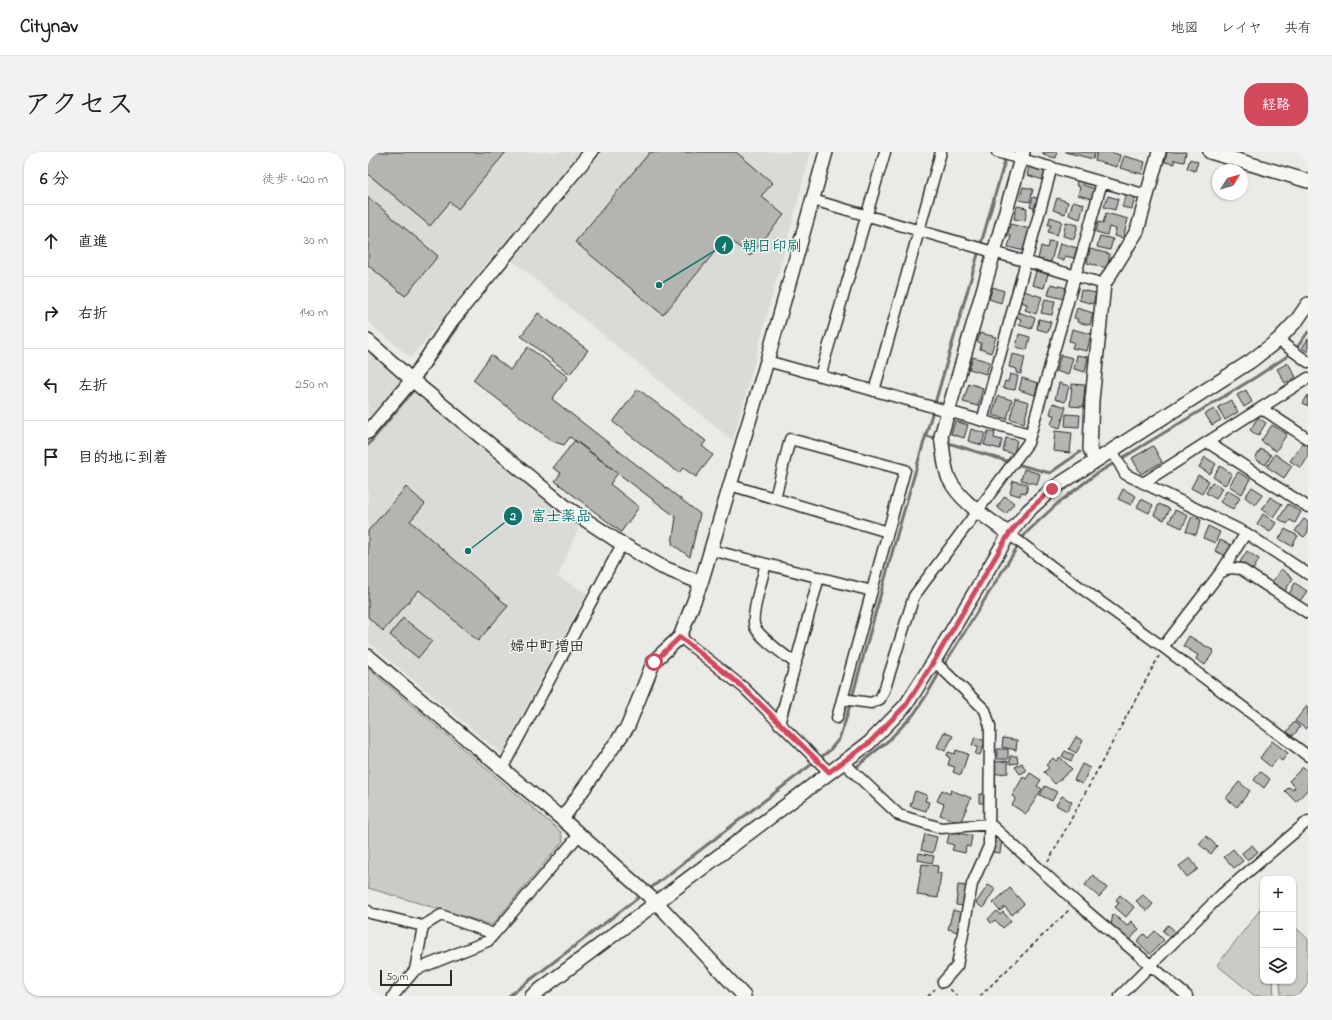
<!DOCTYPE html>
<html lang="ja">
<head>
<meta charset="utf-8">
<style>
  :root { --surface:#fff; --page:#f2f2f2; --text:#202124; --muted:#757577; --line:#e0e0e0; --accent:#d1495b }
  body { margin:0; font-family:"Indie Flower","Klee One",sans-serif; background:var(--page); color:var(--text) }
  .controls { position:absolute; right:12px; bottom:12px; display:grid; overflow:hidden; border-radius:8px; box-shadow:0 1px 3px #0004 }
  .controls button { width:36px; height:36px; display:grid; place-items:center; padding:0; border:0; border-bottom:1px solid var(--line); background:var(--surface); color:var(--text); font:20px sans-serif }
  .compass { position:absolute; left:844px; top:12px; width:36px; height:36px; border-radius:50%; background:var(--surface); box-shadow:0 1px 3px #0004; rotate:53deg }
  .scale { position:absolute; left:12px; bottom:10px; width:72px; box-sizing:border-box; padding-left:4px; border:2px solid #2b2b2b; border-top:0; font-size:11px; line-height:14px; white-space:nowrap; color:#2b2b2b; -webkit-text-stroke:3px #f6f6f2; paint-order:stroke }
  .stop { position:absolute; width:12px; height:12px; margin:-9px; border:3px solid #d1495b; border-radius:50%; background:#fff }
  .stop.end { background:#d1495b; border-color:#fff; box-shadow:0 1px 4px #0008 }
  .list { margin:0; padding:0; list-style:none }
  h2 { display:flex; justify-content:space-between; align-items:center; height:52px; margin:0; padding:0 16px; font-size:17px }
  h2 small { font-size:13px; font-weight:400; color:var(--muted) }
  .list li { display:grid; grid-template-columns:26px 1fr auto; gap:12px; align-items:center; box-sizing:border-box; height:72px; padding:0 16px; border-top:1px solid var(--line) }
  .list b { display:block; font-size:15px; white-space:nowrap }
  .list em { font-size:13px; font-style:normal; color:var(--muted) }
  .icon { flex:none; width:22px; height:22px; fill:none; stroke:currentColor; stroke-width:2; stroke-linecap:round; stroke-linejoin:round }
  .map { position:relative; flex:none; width:940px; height:844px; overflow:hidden; border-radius:16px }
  header { display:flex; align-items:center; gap:24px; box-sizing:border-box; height:56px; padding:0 20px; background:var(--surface); border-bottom:1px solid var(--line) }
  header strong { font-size:19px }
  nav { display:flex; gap:22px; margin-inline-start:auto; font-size:14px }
  .intro { display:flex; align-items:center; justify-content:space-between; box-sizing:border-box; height:96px; padding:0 24px }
  h1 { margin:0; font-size:28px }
  .button { padding:10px 18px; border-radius:16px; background:var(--accent); color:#fff; font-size:14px; font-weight:700 }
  main { display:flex; gap:24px; padding:0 24px }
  aside { flex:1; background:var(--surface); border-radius:16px; box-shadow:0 1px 3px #0004 }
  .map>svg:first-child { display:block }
  .built { fill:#dadad6 }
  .green { fill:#cacac7; stroke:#7a7a79 }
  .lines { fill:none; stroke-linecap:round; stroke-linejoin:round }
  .stream { stroke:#727270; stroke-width:3 }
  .building { fill:#b4b4b1; stroke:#2b2b2b }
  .minor-casing { stroke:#2b2b2b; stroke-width:13 }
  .tertiary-casing { stroke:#2b2b2b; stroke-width:16 }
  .path { stroke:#2b2b2b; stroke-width:1.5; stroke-dasharray:4 3; stroke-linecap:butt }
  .minor { stroke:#f6f6f2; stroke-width:10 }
  .tertiary { stroke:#f6f6f2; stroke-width:13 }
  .route { stroke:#d1495b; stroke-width:5 }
  .labels { text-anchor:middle; stroke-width:3; stroke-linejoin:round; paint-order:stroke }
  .neighbourhood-label { font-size:15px; font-weight:bold; fill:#2b2b2b; stroke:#f6f6f2 }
  .leader { fill:none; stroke:#0f766e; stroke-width:1.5 }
  .callout-dot { fill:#0f766e; stroke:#f6f6f2; stroke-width:1.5 }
  .mark-label { font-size:12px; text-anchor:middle; font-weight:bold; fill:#fff }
  .callout-label { font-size:15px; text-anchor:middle; font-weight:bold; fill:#0f766e; stroke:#f6f6f2; stroke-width:3; stroke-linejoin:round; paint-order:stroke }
</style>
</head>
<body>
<header>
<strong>Citynav</strong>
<nav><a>地図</a><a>レイヤ</a><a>共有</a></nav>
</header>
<div class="intro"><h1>アクセス</h1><a class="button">経路</a></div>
<main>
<aside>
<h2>6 分<small>徒歩 · 420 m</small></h2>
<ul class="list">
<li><svg class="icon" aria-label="ahead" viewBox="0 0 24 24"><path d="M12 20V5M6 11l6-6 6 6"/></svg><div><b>直進</b></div><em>30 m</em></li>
<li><svg class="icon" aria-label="right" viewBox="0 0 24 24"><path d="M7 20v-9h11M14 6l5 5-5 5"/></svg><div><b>右折</b></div><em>140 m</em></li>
<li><svg class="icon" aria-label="left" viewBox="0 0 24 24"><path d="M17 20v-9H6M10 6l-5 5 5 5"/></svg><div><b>左折</b></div><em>250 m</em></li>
<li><svg class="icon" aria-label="arrive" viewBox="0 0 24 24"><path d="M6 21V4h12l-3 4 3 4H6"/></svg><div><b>目的地に到着</b></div></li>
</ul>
</aside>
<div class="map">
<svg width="940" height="844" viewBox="0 0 940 844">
  <rect width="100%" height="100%" fill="#eaeae6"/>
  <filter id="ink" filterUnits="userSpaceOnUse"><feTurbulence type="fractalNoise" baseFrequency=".025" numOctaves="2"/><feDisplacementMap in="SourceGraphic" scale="8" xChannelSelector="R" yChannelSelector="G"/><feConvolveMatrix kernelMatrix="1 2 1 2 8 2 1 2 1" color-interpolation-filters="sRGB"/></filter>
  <g filter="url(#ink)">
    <path class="built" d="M0 0H443L365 289 130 97 43 206 0 170Z
      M0 201 48 242 211 374 190 425 219 441 134 602 0 490Z"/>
    <path class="green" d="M0 516 193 680 195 689 124 773 0 736Z
      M895 754V829H905L906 844H887L849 813Z
      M925 773 940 787V832L930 844H913L912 829H925Z"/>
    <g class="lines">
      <path class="stream" d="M226 6 231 0
        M51 229 106 151
        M558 284 570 287
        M577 290 642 310
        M0 293 47 236
        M648 312 682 321 712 300
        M487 616 521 588 546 562 558 544 576 513 658 381 690 351 728 322 888 225 918 205 930 194 940 180
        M279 739 461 599 471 587 478 567 529 383 638 5
        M141 844 275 742"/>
    </g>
    <path class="building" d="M0 0H138L90 57 82 50 62 74 0 22Z
      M282 0H368L405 31 393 44 416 63 382 104 359 85 295 163 207 90Z
      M675 0H689L688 6 675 3Z
      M697 0H727L725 7Z
      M729 0H742L752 3 749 15 727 9Z
      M799 0H818L816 10 806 8V12L797 10Z
      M756 4 777 10 774 22 752 16Z
      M822 7 830 10 827 19 819 16Z
      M661 15 677 19 675 28 659 23Z
      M710 27 716 28 715 33 727 37 724 47 710 43 712 35 708 33Z
      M655 35 665 37 662 50 651 48Z
      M758 40 768 42 764 57 754 55Z
      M740 44 750 47 747 58 736 55Z
      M0 45 70 104 37 144 0 113Z
      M665 45 672 47 669 57 662 55Z
      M689 46 700 50 697 62 685 58Z
      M705 49 716 52 712 67 701 63Z
      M649 54 659 56 657 69 646 67Z
      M738 61 760 67 755 86 746 84 748 77 741 75 739 83 728 80 730 70 735 71Z
      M682 65 694 69 689 83 680 80 683 73H680Z
      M698 70 710 73 706 87 695 84Z
      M642 72 662 77 656 99 640 95 643 84H639Z
      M732 84 745 87 742 98 729 95Z
      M681 89 688 90 683 110 670 107 673 94 679 96Z
      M692 91 709 96 706 106 697 104 696 109 688 106Z
      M722 97 742 102 739 116 719 111Z
      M668 119 680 122 676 136 664 133Z
      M683 132 699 136 696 147 680 143Z
      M625 135 636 139 633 151 621 147Z
      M713 138 728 141 725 152 711 148Z
      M656 139 674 145 668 162 657 158 659 152 653 150Z
      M677 147 687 149 684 163 673 161Z
      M709 156 725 161 722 173 709 170 710 167 706 166Z
      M650 160 667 166 663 177 651 173 653 167 648 165Z
      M170 161 220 198 202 222 153 184Z
      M671 167 683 170 680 180 669 177Z
      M704 177 723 182 719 199 704 196 706 190 701 189Z
      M612 181 628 185 623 201 612 197 613 191 609 190Z
      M651 182 662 185 659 198 648 195Z
      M940 187V200L934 196Z
      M160 195 200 225 184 247 332 362 322 405 304 392 308 365 202 285 196 293 184 289 105 228 123 203 142 218Z
      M644 202 657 205 653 222 648 221 649 217 641 215Z
      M693 203 705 206 700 223 688 219Z
      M709 203 720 205 717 220 706 217Z
      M605 205 622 210 618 222 601 217Z
      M920 211 928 225 917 231 909 217Z
      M642 222 650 224 647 238 635 236 637 229 640 230Z
      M654 226 670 231 667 243 651 238Z
      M601 231 615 236 610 254 595 250Z
      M691 231 701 234 697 250 687 247Z
      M704 232 717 233 715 255 702 254Z
      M270 237 338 289 334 294 345 303 328 325 315 316 311 321 245 270Z
      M878 238 884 250 876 255 869 243Z
      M940 243V254L935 251Z
      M630 244 644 248 639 267 624 263Z
      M647 246 661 250 656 271 642 267Z
      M863 248 870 260 857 268 850 255Z
      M685 251 698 255 692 276 683 273 686 263 682 262Z
      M846 257 853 268 844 273 837 262Z
      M698 262 712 263 711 275 697 274Z
      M890 265 898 271 890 284 882 278Z
      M587 269 600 273 596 286 583 282Z
      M904 273 919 282 908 299 893 289Z
      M603 277 617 281 614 293 600 289Z
      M620 279 627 281 626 286 634 288 632 297 616 293Z
      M687 279 704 281 702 301 685 299Z
      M638 286 649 288 646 302 635 299Z
      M207 288 250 321 242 332 271 355 253 380 187 329 193 321 185 316Z
      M935 290 940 293V305L933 316 922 309Z
      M785 294 794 310 773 322 764 306Z
      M893 297 903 303 898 313 887 307Z
      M907 302 924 314 916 326 899 315Z
      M837 305 848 312 842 322 831 315Z
      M852 314 864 322 857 333 845 325Z
      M656 317 672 322 669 332 653 328Z
      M870 320 882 327 874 342 861 334Z
      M830 323 841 329 834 342 823 336Z
      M645 329 660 332 658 341 653 340 652 344 642 341Z
      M844 330 854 336 848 347 838 341Z
      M38 335 57 352 42 369 140 454 110 489 51 438 15 479 0 465V379Z
      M884 335 895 342 887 353 877 345Z
      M755 337 768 344 763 353 750 347Z
      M859 338 872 346 865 357 852 350Z
      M637 344 646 351 638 362 629 355Z
      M902 345 914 352 905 365 894 358Z
      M773 347 785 353 781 361 769 355Z
      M791 352 802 357 796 368 786 363Z
      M920 352 933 360 927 371 922 368 919 372 911 367Z
      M807 358 820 364 814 376 801 370Z
      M895 362 908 371 902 380 889 372Z
      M824 364 833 368 828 383 818 379Z
      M936 367 940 370V380L936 385 927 379Z
      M840 374 852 380 847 391 835 386Z
      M917 377 930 384 924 394 911 387Z
      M852 388 863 393 858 404 847 399Z
      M879 399 891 407 885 418 872 410Z
      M913 417 925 426 917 439 904 430Z
      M927 431 939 439 932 449 921 442Z
      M35 466 64 489 50 506 22 483Z
      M821 484 846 499 837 513 828 507 830 503 815 494Z
      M939 554 940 555V575L938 577 927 569Z
      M926 570 932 575 925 584 919 580Z
      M576 580 585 584 577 599 569 595Z
      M607 585 617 589 612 603 607 602 610 595 604 593Z
      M708 585 715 589 708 601 701 597Z
      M635 586 649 588 648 598 634 595Z
      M904 589 920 601 914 609 910 606 903 615 892 606Z
      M629 597H640V607H629Z
      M588 598 600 602 593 623 585 620 587 615 580 613 582 606 579 604 580 600 587 602Z
      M697 599 706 603 703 609 694 604Z
      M642 604H649L650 611 642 612Z
      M692 605 704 617 687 632 676 620 681 616 678 613 685 606 688 609Z
      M640 609V621L627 622 626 610Z
      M654 611 658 619 652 622 647 615Z
      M714 612 722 616 714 632 706 628Z
      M935 615 940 619V637L928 650 917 639 921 635 925 638 927 635 921 629Z
      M892 619 902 627 896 636 886 628Z
      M662 621 673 628 669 634 674 637 658 662 644 653 648 646 644 644 655 625 658 627Z
      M871 630 882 639 869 655 858 646Z
      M677 634 689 640 684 649 672 643Z
      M574 638 582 642 583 638 603 646 592 671 572 663 576 652 569 649Z
      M547 639 559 643 557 649 561 650 558 659 542 654Z
      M611 642H618V651H611Z
      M694 644 704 650 699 659 688 653Z
      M582 679 604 684 602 695 598 694 597 701 584 698 586 693 579 691Z
      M557 682 569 685 565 701 553 698Z
      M838 684 849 694 843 702 831 692Z
      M626 686 634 688 632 701 624 700Z
      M884 693 890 700 879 708 874 701Z
      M865 697 875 709 866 716 856 705Z
      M551 701 566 704 564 711 550 708Z
      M822 706 830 717 819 725 811 714Z
      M554 712 570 714 569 721H573L570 746 549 743Z
      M725 723 739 736 731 745 717 733Z
      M590 733 599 734 597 754 588 753Z
      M620 733 627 737 615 756 608 751Z
      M642 736 656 752 644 763 637 755 632 759 625 751Z
      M752 743 766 755 758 765 747 755 751 751 748 748Z
      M775 743 785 752 779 759 768 749Z
      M585 758 595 761 590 780 580 777Z
      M629 759 632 763 635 760 643 769 635 776 627 768 623 771 620 767Z
      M745 762 759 774 763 769 771 777 761 789 743 773Z
      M800 773 807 779 802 785 795 779Z
      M787 779 796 788 782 802 769 789 776 782 780 786Z"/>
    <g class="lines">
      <defs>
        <path id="minor" d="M629 0 779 43
          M445 48 736 132
          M910 188 940 210
          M399 209 662 282
          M452 224 517 0
          M506 239 573 0
          M893 256 940 287
          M614 269 684 15
          M839 290 940 355
          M744 298 757 322 878 381 940 422
          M775 331 940 226
          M362 333 520 380
          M407 346 422 287 537 318 469 566
          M641 382 687 417 795 495 940 604
          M343 398 504 439
          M398 412C395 423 382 466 387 475 392 486 417 503 428 512
          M853 420 878 381
          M312 485 376 536 461 620
          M795 495 852 421 862 416 873 417 940 461
          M566 509 617 558 622 574 621 694 604 732 589 814 575 830
          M474 547 503 551 512 547 517 536 546 444 660 291 734 30
          M411 572 451 425
          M475 610 531 663 573 676 622 672 709 751 819 844
          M134 617 254 392
          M0 759 2 761 55 774 73 763 126 782
          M47 818 120 789 211 683
          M25 844 47 818 55 774
          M752 844 854 742 940 669"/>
        <path id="tertiary" d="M842 0 940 29
          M0 189 44 228 198 355 254 392 294 415 333 431
          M0 280 44 228 84 168 223 0
          M727 309 722 297 724 248 736 132 769 79 791 0
          M641 382C620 366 593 351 581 327 576 316 575 296 573 284L655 0
          M0 504 194 667 289 751 376 844
          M194 667 260 574 286 509 312 485 333 431 399 209 458 0
          M164 844 501 591 538 553 566 509 641 382 660 359 684 337 883 209 910 188 929 168 940 152"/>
      </defs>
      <use href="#minor" class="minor-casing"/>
      <use href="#tertiary" class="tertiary-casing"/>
      <path class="path" d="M680 710 791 504
        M582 837 589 844
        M560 844 567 837
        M612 844 701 758"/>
      <use href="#minor" class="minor"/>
      <use href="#tertiary" class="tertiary"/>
    </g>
  </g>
  <g class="lines" filter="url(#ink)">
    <path class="route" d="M286 510 312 485 376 536 461 620 501 591 538 553 566 509 641 382 660 359 684 337"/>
  </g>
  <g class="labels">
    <g class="neighbourhood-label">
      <text x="179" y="499">婦中町増田</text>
    </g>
  </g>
  <path class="leader" d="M291 133L356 93M100 399L145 364"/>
  <g class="callout-dot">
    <circle cx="291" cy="133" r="4"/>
    <circle cx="100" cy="399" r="4"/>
    <circle cx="356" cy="93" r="10"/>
    <circle cx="145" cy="364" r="10"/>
  </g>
  <g class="mark-label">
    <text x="356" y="98">1</text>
    <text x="145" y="368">2</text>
  </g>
  <g class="callout-label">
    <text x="404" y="99">朝日印刷</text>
    <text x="193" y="369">富士薬品</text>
  </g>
</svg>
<div class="controls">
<button>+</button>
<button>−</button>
<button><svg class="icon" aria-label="layers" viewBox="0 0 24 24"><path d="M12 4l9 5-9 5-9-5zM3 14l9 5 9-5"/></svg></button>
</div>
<svg class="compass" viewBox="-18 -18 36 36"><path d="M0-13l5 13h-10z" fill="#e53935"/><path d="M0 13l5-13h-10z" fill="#757577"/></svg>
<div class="scale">50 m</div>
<div class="stop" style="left:286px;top:510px"></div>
<div class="stop end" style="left:684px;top:337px"></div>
</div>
</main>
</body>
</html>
